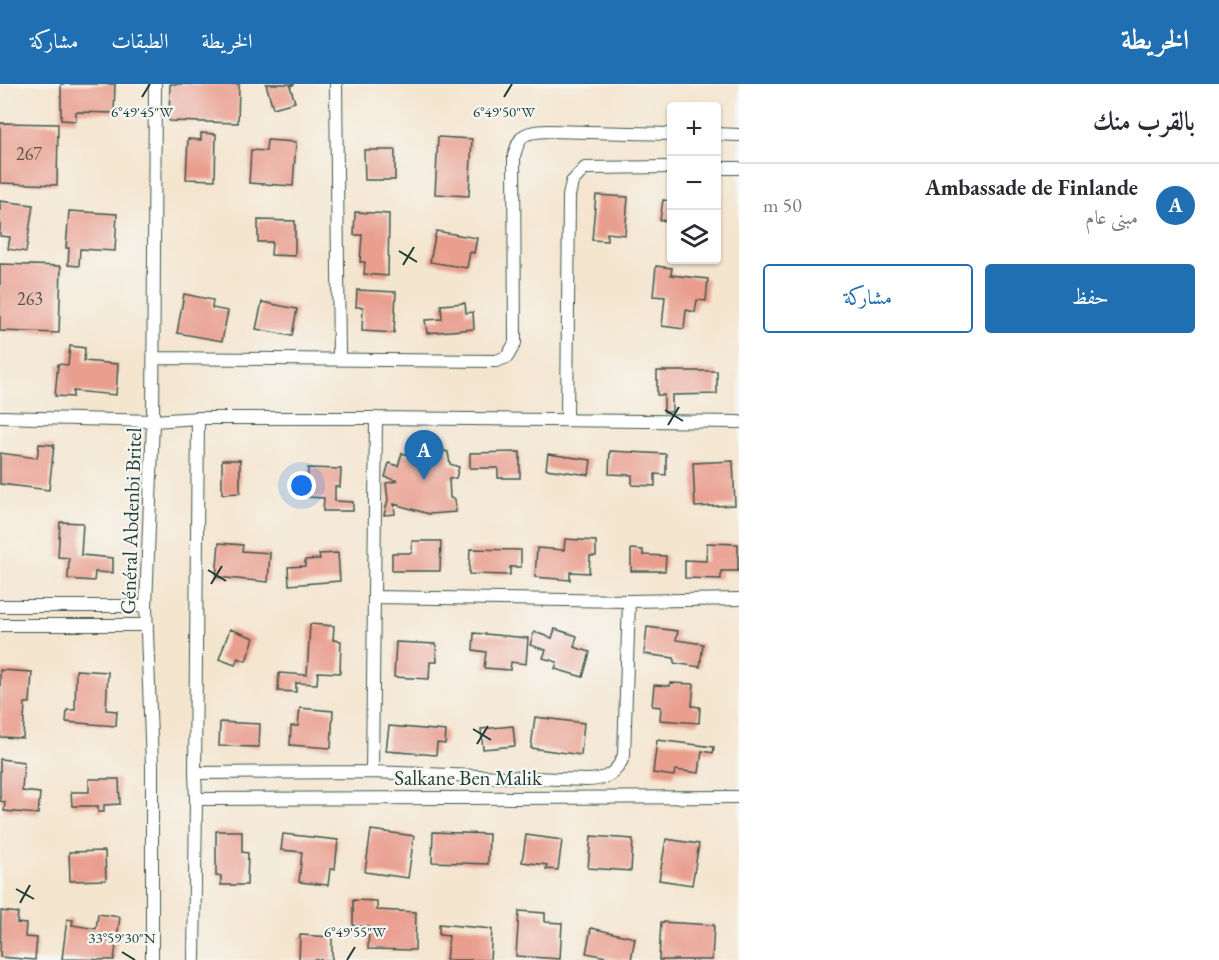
<!DOCTYPE html>
<html lang="ar">
<head>
<meta charset="utf-8">
<style>
  :root { --surface:#fff; --page:#f7f7f7; --text:#2b2b33; --muted:#7c7c81; --line:#e1e1e2; --accent:#1f6fb2 }
  body { margin:0; font-family:"EB Garamond",Amiri,serif; background:var(--page); color:var(--text); direction:rtl }
  .controls { position:absolute; right:18px; top:18px; display:grid; overflow:hidden; border-radius:6px; box-shadow:0 2px 4px #0004 }
  .controls button { width:54px; height:54px; display:grid; place-items:center; padding:0; border:0; border-bottom:2px solid var(--line); background:var(--surface); color:var(--text); font:30px sans-serif }
  .you { position:absolute; left:302px; top:402px; width:21px; height:21px; margin:-15px; border:4px solid #fff; border-radius:50%; background:#1a73e8; box-shadow:0 0 0 9px #1a73e833 }
  .badge { display:grid; place-items:center; width:39px; height:39px; border-radius:50%; background:var(--accent); color:#fff; font-size:20px; font-weight:700 }
  .pin { position:absolute; translate:-50% -50px; filter:drop-shadow(0 2px 3px #0008) }
  .pin::after { content:''; position:absolute; top:32px; width:21px; height:18px; background:inherit; clip-path:polygon(0 0,100% 0,50% 100%) }
  .list { margin:0; padding:0; list-style:none }
  h2 { display:flex; justify-content:space-between; align-items:center; height:78px; margin:0; padding:0 24px; font-size:26px }
  h2 small { font-size:20px; font-weight:400; color:var(--muted) }
  .list li { display:grid; grid-template-columns:39px 1fr auto; gap:18px; align-items:center; box-sizing:border-box; height:84px; padding:0 24px; border-top:2px solid var(--line) }
  .list b { display:block; font-size:22px; white-space:nowrap }
  .list p { margin:0; font-size:20px; white-space:nowrap; color:var(--muted) }
  .list em { font-size:20px; font-style:normal; color:var(--muted) }
  .actions { display:flex; gap:12px; padding:18px 24px }
  .actions a { flex:1; padding:14px 0; border:2px solid var(--accent); border-radius:6px; text-align:center; font-size:21px; color:var(--accent) }
  .actions .main { background:var(--accent); color:#fff }
  .icon { flex:none; width:33px; height:33px; fill:none; stroke:currentColor; stroke-width:2; stroke-linecap:round; stroke-linejoin:round }
  .map { position:relative; flex:none; width:739px; height:876px; overflow:hidden; direction:ltr }
  header { display:flex; align-items:center; gap:36px; box-sizing:border-box; height:84px; padding:0 30px; background:var(--accent); color:#fff }
  header strong { font-size:28px }
  nav { display:flex; gap:33px; margin-inline-start:auto; font-size:21px }
  main { display:flex }
  aside { flex:1; background:var(--surface) }
  .map>svg:first-child { display:block }
  .building { fill:#e99e8e }
  .lines { fill:none; stroke-linecap:round; stroke-linejoin:round }
  .minor-casing { stroke:#3f564b; stroke-width:14 }
  .minor { stroke:#fff; stroke-width:12 }
  .ticks { fill:none; stroke:#1f3d34; stroke-width:2 }
  .labels { text-anchor:middle; stroke-width:4.5; stroke-linejoin:round; paint-order:stroke }
  .number-label { font-size:18px; fill:#52554a }
  .street-label { font-size:21px; fill:#1f3d34; stroke:#f6f6f2 }
  .ticks-label { font-size:15px; text-anchor:middle; fill:#1f3d34; stroke:#f6f6f2; stroke-width:4.5; stroke-linejoin:round; paint-order:stroke }
</style>
</head>
<body>
<header>
<strong>الخريطة</strong>
<nav><a>الخريطة</a><a>الطبقات</a><a>مشاركة</a></nav>
</header>
<main>
<aside>
<h2>بالقرب منك<small></small></h2>
<ul class="list">
<li><span class="badge">A</span><div><b>Ambassade de Finlande</b><p>مبنى عام</p></div><em>50 m</em></li>
</ul>
<div class="actions"><a class="main">حفظ</a><a>مشاركة</a></div>
</aside>
<div class="map">
<svg width="739" height="876" viewBox="0 0 739 876">
  <rect width="100%" height="100%" fill="#f6f6f2"/>
  <filter id="ink" filterUnits="userSpaceOnUse"><feTurbulence type="fractalNoise" baseFrequency=".0167" numOctaves="2"/><feDisplacementMap in="SourceGraphic" scale="12" xChannelSelector="R" yChannelSelector="G"/><feConvolveMatrix kernelMatrix="1 2 1 2 8 2 1 2 1" color-interpolation-filters="sRGB"/></filter>
  <filter id="wash" filterUnits="userSpaceOnUse"><feTurbulence type="fractalNoise" baseFrequency=".008" numOctaves="4" result="noise"/><feDisplacementMap in="SourceGraphic" scale="24" xChannelSelector="R" yChannelSelector="G"/><feGaussianBlur stdDeviation="1.35" result="paint"/><feColorMatrix in="noise" values="0 0 0 0 0 0 0 0 0 0 0 0 0 0 0 0 0 1.4 0 .05"/><feComposite in="paint" operator="in"/></filter>
  <g filter="url(#wash)">
    <rect width="100%" height="100%" fill="#f4e5cf"/>
    <g id="blocks">
      <path class="building" d="M61 0H115L114 29 76 28V37L61 36Z
        M170 0H239L238 39 169 37Z
        M266 0H295L290 2 295 18 273 24Z
        M0 39 58 40 57 101 0 99Z
        M201 49 216 50 215 96 186 95 188 55 201 56Z
        M438 53 472 55 469 112 435 110Z
        M267 56 296 58 293 102 249 99 251 66 266 67Z
        M364 66H395V96H365Z
        M596 111 628 113 625 151 607 149V157L592 156Z
        M663 116 672 117V138L660 136Z
        M0 117 33 121 26 168 8 165 10 153 0 152Z
        M69 127 117 130 115 167 80 165 79 182 68 181 69 164H66Z
        M355 128 389 130 388 192 364 190 365 178H360L362 151H354Z
        M258 136 295 137V172L271 171 272 158H258Z
        M436 147 477 154 474 169 470 168 467 184 430 178Z
        M0 180 61 182 59 249 0 247Z
        M656 182 672 184 671 191 708 195 706 217 697 216 695 228 686 226 684 245 662 242 665 213 653 212Z
        M357 206 396 208 394 249 362 247 363 223H356Z
        M184 210 213 216 212 224 228 227 222 257 177 249Z
        M262 218 297 225 292 252 256 245Z
        M465 219 466 229 473 228 474 245 427 249 425 236 442 235 441 221Z
        M70 262 85 264 84 277 118 280 116 311 73 307V313L55 312 58 280 68 281Z
        M657 287H717V310L672 311V328H664V311H657Z
        M39 360 54 361 49 406 0 400V369L37 374Z
        M445 367 448 368 450 380 459 383 456 394 449 395 450 414 455 415 456 428 429 430 394 420 395 430 384 431 388 416 386 399 398 397 385 393 389 379 398 382 402 369 408 371Z
        M610 367 666 370V391L655 390V402L632 401V391L609 390Z
        M520 368V394H498V384H470V369Z
        M548 370 591 376 589 391 546 385Z
        M222 376H240V409L222 410Z
        M733 377 735 421 695 423 693 379Z
        M308 384 341 385 340 403 335 402V417L353 418V427H323L324 414 307 413Z
        M60 438 83 439 81 471 113 474V489L95 488 94 497 68 495 69 474 58 473Z
        M565 455 596 457V472H590L589 489 570 488V496L535 493 537 464 564 466Z
        M412 457H441L440 487H392V469H412Z
        M219 459 243 461 242 467 270 469 268 498 216 493Z
        M707 459 738 460V487H721V495L685 494V476L706 477Z
        M470 465 521 466V483H510V491L469 490Z
        M631 465 643 466V471L666 472 665 487H631Z
        M338 469 340 497 289 501 288 483 305 482V476L320 475 319 470Z
        M310 540 334 542 333 556 341 557 340 589 318 588 317 600 296 599V608L278 607 279 589 307 591Z
        M647 543 678 547 676 556 703 560 700 583 674 579V574L644 570Z
        M230 545 254 554 246 577 238 574 235 581 219 575Z
        M555 545 577 552 574 563 590 568 583 593 555 585 557 578 543 574 546 566 530 561 534 548 552 554Z
        M474 549 528 554 526 580 511 578 510 586 484 584 486 568 473 566Z
        M396 558 436 560 437 578H430L429 595 394 593Z
        M0 586 32 588 30 619H25L23 654 0 653Z
        M76 586 108 588 106 626 117 627 116 642 66 638 67 626H75Z
        M670 599 694 600 692 622 700 623 699 639 660 636 661 623 652 622 654 601 670 602Z
        M300 624 333 627 331 664 290 661 291 642H298Z
        M535 633 584 639 581 671 531 664Z
        M220 638 260 640 259 663 219 662Z
        M389 642 446 647 445 660 437 659 436 671 386 667Z
        M513 642 515 662 483 665 481 645Z
        M657 656 714 663 713 669 702 667 699 689 675 686 674 692 653 689Z
        M0 675 24 678 22 707 40 709 38 730 4 727 5 718 0 717Z
        M89 695H119L120 720 104 721V728H98V722H72L71 708H89Z
        M371 746 414 752 408 794 365 788Z
        M216 747H242V768L248 769 247 801H221V792H216Z
        M433 748 489 750 488 780 432 778Z
        M283 750 338 756 335 785H330L328 801 299 798 302 768 281 766Z
        M526 751 562 756 558 786 546 785 547 781 522 778Z
        M591 752 633 755 631 787 588 784Z
        M666 755 699 760 692 801 659 796Z
        M105 767 106 796 70 797 69 768Z
        M353 816 377 817V826L416 828 415 866 368 865 369 842H353Z
        M1 827 18 829 17 839 26 840 25 853 37 854 35 876 0 873Z
        M519 827 545 829V838L562 839 560 875 516 872Z
        M98 830 120 833 114 876 62 875 67 835 73 836 72 841 96 845Z
        M661 838 714 841 712 876H659Z
        M439 840 492 845 490 876H446L449 852 439 851Z
        M591 844 635 854 631 876H621L586 869Z
        M300 851 332 853V876H299Z"/>
    </g>
  </g>
  <g filter="url(#ink)">
    <use href="#blocks" fill-opacity="0" stroke="#3f564b" stroke-width="1.5"/>
    <g class="lines">
      <defs>
        <path id="minor" d="M336 0 339 275
          M716 50 739 51
          M716 84H739
          M154 274 496 277 507 273 515 259 514 72C520 49 525 48 548 47L672 50
          M0 333 153 337 198 334H376L739 338
          M567 335 569 112 572 98 585 84 672 83
          M375 513 629 517 739 515
          M0 522H146
          M0 541H147
          M372 688 376 334
          M195 689 372 688 586 696C605 696 617 690 624 671L629 517
          M196 715 739 713
          M152 876V681L146 522 153 337 155 0
          M194 876 196 715 195 689 198 334"/>
      </defs>
      <use href="#minor" class="minor-casing"/>
      <use href="#minor" class="minor"/>
    </g>
  </g>
  <path class="ticks" d="M142 13 150 0M504 13 512 0M399 167 417 178M403 181 414 163M665 326 683 337M668 341 679 323M208 486 226 497M211 500 222 482M473 645 491 656M477 660 488 642M16 805 34 815M20 819 30 801M122 868 135 876M347 876 355 863"/>
  <g class="labels">
    <g class="number-label">
      <text x="29" y="76">267</text>
      <text x="30" y="221">263</text>
    </g>
    <g class="street-label">
      <text transform="translate(131 437) rotate(-88)" y="7">Général Abdenbi Britel</text>
      <text x="468" y="701">Salkane Ben Malik</text>
    </g>
  </g>
  <g class="ticks-label">
    <text x="142" y="33">6°49'45"W</text>
    <text x="504" y="33">6°49'50"W</text>
    <text x="355" y="853">6°49'55"W</text>
    <text x="122" y="859">33°59'30"N</text>
  </g>
</svg>
<div class="controls">
<button>+</button>
<button>−</button>
<button><svg class="icon" aria-label="layers" viewBox="0 0 24 24"><path d="M12 4l9 5-9 5-9-5zM3 14l9 5 9-5"/></svg></button>
</div>
<div class="you"></div>
<div class="pin badge" style="left:424px;top:396px">A</div>
</div>
</main>
</body>
</html>
